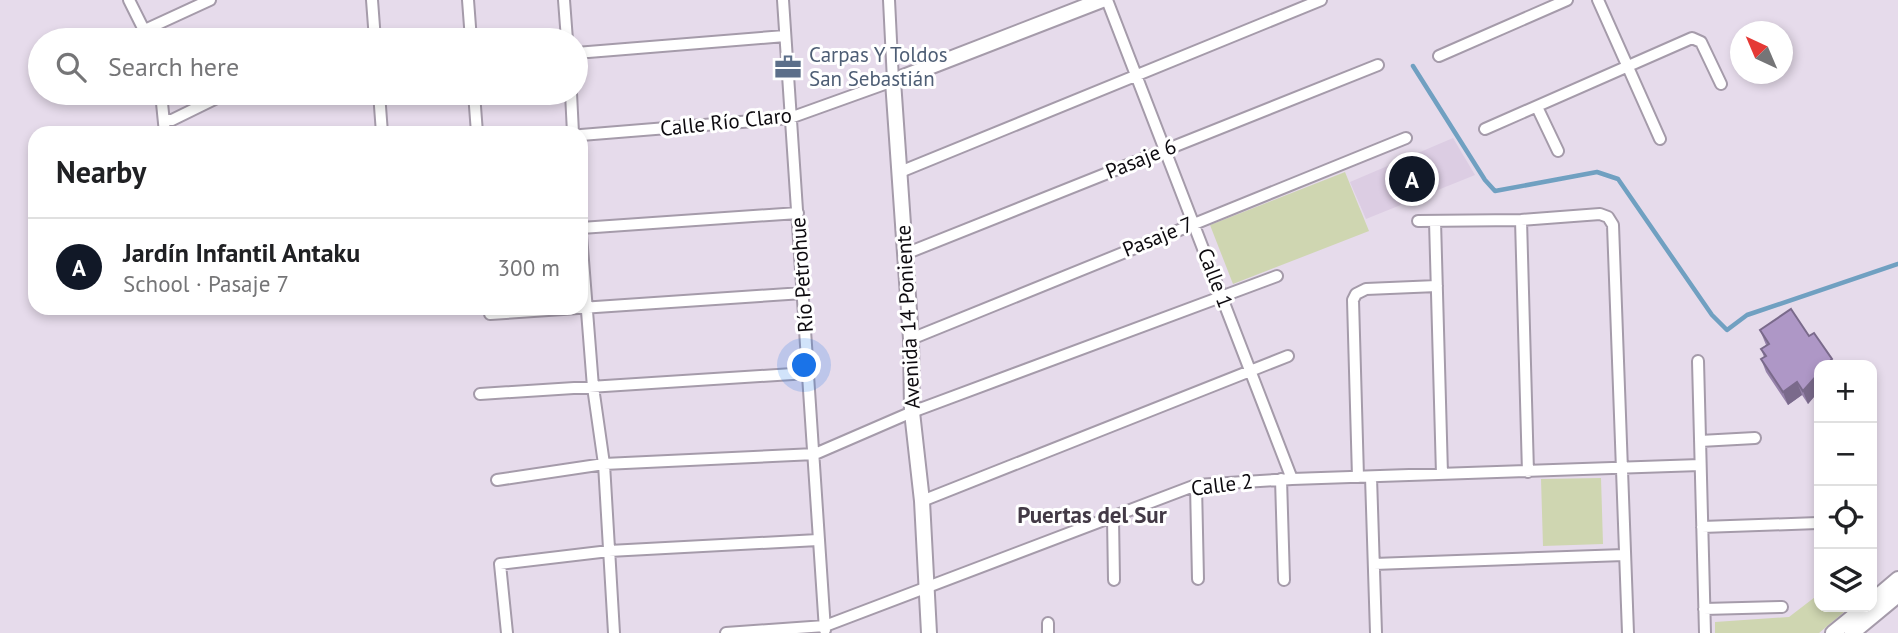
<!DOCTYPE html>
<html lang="en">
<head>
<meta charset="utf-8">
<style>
  :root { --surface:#fff; --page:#f6f6f6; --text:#202124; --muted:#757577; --line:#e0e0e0; --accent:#111827 }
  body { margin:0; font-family:"PT Sans",sans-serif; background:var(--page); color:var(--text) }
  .controls { position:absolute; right:21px; bottom:21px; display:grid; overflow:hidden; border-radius:14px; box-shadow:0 4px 10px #0003 }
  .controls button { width:63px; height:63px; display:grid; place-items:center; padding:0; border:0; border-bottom:2px solid var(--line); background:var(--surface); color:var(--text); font:35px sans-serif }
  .compass { position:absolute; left:1730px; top:21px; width:63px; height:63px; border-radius:50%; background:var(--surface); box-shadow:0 4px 10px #0003; rotate:316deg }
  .you { position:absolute; left:805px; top:366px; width:24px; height:24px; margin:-18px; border:5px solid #fff; border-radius:50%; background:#1a73e8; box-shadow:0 0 0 10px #1a73e833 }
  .badge { display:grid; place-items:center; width:46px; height:46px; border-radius:50%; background:var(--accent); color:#fff; font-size:23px; font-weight:700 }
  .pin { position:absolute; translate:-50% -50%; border:4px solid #fff; box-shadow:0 2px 7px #0006 }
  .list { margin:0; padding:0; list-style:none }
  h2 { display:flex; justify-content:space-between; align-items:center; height:91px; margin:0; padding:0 28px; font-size:30px }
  h2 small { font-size:23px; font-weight:400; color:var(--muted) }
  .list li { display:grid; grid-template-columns:46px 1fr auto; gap:21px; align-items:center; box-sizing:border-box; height:98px; padding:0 28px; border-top:2px solid var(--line) }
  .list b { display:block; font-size:26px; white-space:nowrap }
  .list p { margin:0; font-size:23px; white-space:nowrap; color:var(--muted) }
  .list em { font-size:23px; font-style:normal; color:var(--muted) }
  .icon { flex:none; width:38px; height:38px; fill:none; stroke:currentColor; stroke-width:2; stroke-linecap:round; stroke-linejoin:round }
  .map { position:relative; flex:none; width:1898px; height:633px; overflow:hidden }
  .search { position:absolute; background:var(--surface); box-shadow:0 4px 10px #0003; left:28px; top:28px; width:560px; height:77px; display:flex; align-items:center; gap:18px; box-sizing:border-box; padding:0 24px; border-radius:38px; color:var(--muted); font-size:26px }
  .panel { position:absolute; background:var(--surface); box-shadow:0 4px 10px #0003; left:28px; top:126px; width:560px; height:189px; border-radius:21px }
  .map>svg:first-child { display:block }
  .built { fill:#dccde3 }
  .green { fill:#cfd6b1 }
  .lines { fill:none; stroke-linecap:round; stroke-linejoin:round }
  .stream { stroke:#70a0c1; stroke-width:4.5 }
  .minor-casing { stroke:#a59baa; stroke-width:14 }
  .tertiary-casing { stroke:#a59baa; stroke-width:18 }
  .minor { stroke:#fff; stroke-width:10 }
  .tertiary { stroke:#fff; stroke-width:14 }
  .wall { fill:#9682aa }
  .shaded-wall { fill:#7a6a8b }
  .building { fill:#ae97c6; stroke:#7a6a8b; stroke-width:2 }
  .labels { text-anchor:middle; stroke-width:6; stroke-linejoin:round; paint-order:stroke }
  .service-label { font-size:21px; fill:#4e5e75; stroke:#fff; text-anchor:start }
  .street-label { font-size:21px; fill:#0d0a0f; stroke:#fff }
  .neighbourhood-label { font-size:23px; font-weight:bold; fill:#433a46; stroke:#fff }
</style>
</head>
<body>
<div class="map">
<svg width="1898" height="633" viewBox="0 0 1898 633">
  <rect width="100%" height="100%" fill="#e6dbeb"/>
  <path class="built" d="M1453 138 1475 175 1366 219 1350 182Z"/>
  <path class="green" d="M1345 172 1369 231 1233 284 1210 225Z
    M1601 478 1603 544 1543 546 1541 479Z
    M1819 594V607H1850L1819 633H1715V622L1789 617Z"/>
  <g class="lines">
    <path class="stream" d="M1413 66 1485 180 1495 191 1597 172 1618 179 1712 315 1727 330 1747 315 1898 264"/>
    <defs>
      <path id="minor" d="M129 0 149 40
        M372 0 375 40
        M468 0 471 40
        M564 0 567 40
        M783 0 825 630
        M1107 0 1292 479
        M1598 0 1660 139
        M123 40 210 0
        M576 53 785 36
        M1439 56 1567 0
        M161 93 165 133
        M379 93 382 133
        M474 93 477 133
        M571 93 573 133
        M1537 107 1558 151
        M164 120H172L227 93
        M1485 129 1692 38 1701 42 1721 84
        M581 135 790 118 893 81 889 0
        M900 172 1321 0
        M1521 220 1528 472
        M1418 221 1521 220 1600 214 1608 217 1613 225 1628 633
        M1435 221 1442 474
        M581 228 798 213
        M581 235 593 387 604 464 614 633
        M905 254 1378 65
        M581 308 803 293
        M490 314 578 308
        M911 339 1406 138
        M1698 361 1705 633
        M480 394 808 373
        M1700 441 1755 438
        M1358 477 1353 300 1356 294 1366 289 1437 286
        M1371 477 1376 633
        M1281 479 1284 580
        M497 480 604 464 815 454 912 412 1277 276
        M1196 485 1198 579
        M922 501 1288 356
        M1113 518 1114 580
        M1702 527 1818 523
        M1374 564 1624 555
        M1704 609 1782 607
        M1048 623V633
        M507 633 500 564 609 551 818 540
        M726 633 825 626 1196 485 1292 479 1700 465"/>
      <path id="tertiary" d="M1872 601 1898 579
        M929 633 922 501 912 412 911 339 893 81 1102 0
        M1833 633 1865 607
        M1852 633 1898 595"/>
    </defs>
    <use href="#minor" class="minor-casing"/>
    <use href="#tertiary" class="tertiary-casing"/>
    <use href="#minor" class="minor"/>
    <use href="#tertiary" class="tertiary"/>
  </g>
  <path class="wall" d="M1760 330 1809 336 1832 359 1834 365H1819V391L1808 404 1802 395 1788 405 1766 372 1761 359 1764 357 1761 349 1766 345Z"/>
  <path class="shaded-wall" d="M1832 359 1834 365H1826Z
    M1819 373V391L1808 404 1803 391Z
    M1797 382 1802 395 1788 405 1783 392Z"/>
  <path class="building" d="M1791 309 1809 336 1814 333 1832 359 1826 365H1819V373L1803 391 1797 382 1783 392 1761 359 1766 356 1761 349 1769 344 1760 330Z"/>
  <defs>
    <symbol id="office-bare" viewBox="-9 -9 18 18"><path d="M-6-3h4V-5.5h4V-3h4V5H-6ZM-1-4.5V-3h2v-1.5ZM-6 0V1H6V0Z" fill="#5c6f8a" stroke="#fff" stroke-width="2.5" paint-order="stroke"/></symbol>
  </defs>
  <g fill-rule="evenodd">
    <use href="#office-bare" x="769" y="48" width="38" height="38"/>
  </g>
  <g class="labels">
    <g class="service-label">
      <text x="809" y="62">Carpas Y Toldos<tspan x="809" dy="24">San Sebastián</tspan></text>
    </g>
    <g class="street-label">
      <text transform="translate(726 122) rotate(-6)" y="7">Calle Río Claro</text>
      <text transform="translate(1141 159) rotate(-22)" y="7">Pasaje 6</text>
      <text transform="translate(1158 237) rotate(-22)" y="7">Pasaje 7</text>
      <text transform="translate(802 275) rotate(-94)" y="7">Río Petrohue</text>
      <text transform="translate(1215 278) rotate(69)" y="7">Calle 1</text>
      <text transform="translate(908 317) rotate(-93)" y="7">Avenida 14 Poniente</text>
      <text transform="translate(1222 485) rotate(-7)" y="7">Calle 2</text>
    </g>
    <g class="neighbourhood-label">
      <text x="1092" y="523">Puertas del Sur</text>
    </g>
  </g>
</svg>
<div class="controls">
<button>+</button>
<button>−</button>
<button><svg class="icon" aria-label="locate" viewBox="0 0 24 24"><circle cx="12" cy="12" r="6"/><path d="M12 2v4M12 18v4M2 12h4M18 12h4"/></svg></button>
<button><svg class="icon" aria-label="layers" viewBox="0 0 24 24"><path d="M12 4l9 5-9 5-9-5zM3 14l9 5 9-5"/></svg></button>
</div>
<svg class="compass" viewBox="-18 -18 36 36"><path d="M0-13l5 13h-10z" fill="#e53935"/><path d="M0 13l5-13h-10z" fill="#757577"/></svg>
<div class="you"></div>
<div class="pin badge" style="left:1412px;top:179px">A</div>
<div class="search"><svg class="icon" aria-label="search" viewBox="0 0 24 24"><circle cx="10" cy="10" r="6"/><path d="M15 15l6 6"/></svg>Search here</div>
<section class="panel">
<h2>Nearby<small></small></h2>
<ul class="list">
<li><span class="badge">A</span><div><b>Jardín Infantil Antaku</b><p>School · Pasaje 7</p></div><em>300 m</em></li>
</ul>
</section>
</div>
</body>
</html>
